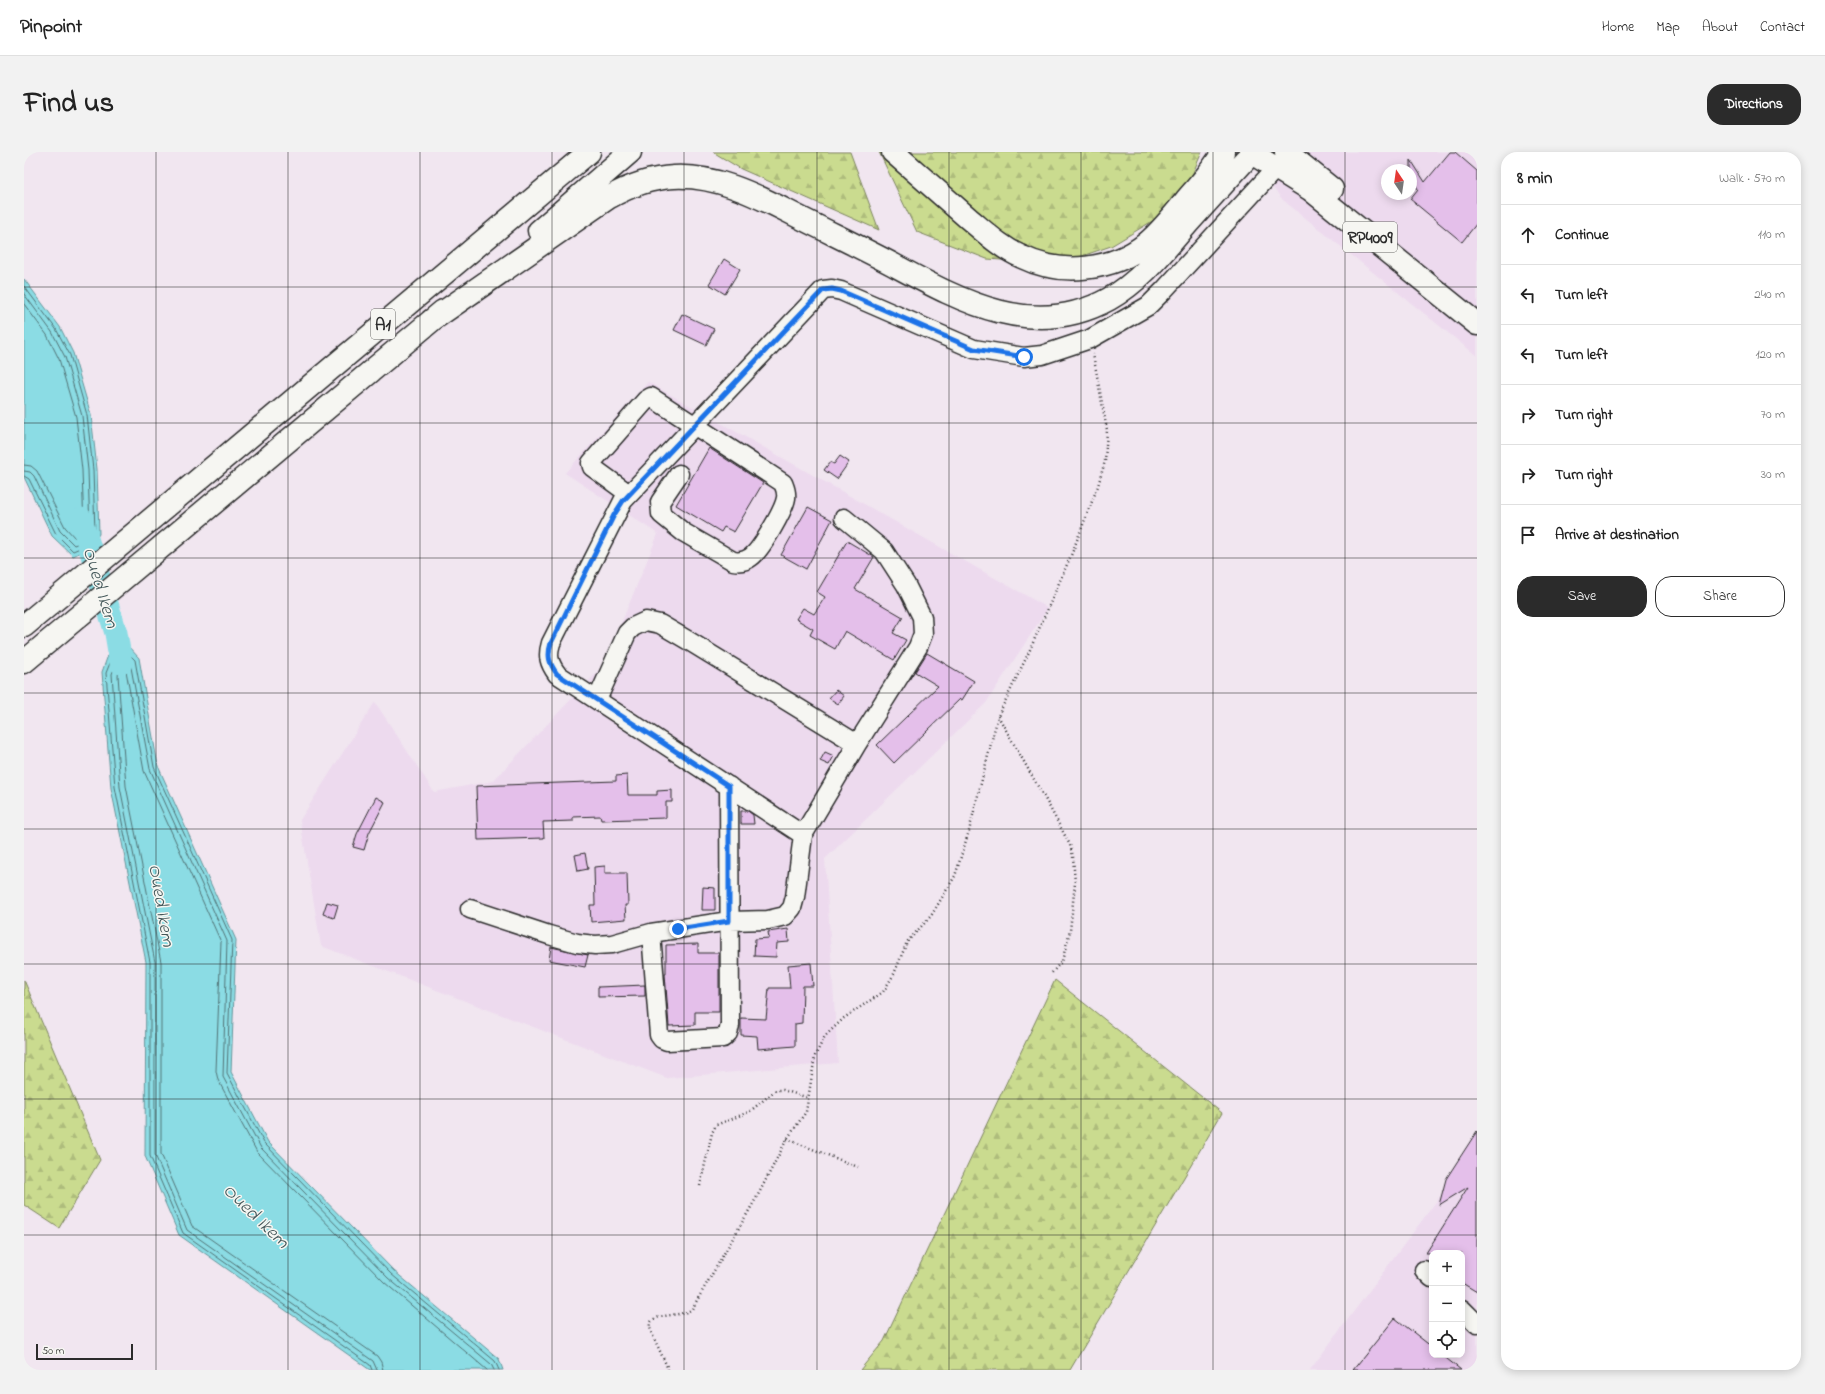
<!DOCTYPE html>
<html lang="en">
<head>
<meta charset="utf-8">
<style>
  :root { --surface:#fff; --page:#f2f2f2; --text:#222; --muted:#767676; --line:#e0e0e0; --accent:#2b2b2b }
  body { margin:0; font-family:"Indie Flower",sans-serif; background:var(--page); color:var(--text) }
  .controls { position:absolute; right:12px; bottom:12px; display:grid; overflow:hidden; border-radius:8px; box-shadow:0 2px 10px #0003 }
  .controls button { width:36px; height:36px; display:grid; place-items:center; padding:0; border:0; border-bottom:1px solid var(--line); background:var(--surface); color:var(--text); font:20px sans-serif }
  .compass { position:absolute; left:1357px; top:12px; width:36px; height:36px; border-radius:50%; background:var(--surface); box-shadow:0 2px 10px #0003; rotate:347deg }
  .scale { position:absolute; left:12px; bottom:10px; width:97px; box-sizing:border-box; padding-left:4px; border:2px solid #2b2b2b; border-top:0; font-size:11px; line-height:14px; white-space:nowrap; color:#2b2b2b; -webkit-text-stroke:3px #f6f6f2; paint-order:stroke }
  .stop { position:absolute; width:12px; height:12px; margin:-9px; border:3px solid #1a73e8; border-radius:50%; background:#fff }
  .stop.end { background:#1a73e8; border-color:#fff; box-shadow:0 1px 4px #0008 }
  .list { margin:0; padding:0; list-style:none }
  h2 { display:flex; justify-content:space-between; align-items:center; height:52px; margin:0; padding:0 16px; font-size:17px }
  h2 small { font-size:13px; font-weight:400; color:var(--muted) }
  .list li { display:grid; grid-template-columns:26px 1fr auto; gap:12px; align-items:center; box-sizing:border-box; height:60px; padding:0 16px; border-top:1px solid var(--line) }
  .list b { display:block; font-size:15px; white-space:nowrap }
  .list em { font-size:13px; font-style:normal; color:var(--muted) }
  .actions { display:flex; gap:8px; padding:12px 16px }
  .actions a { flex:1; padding:9px 0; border:1px solid var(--accent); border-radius:16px; text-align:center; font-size:14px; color:var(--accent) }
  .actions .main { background:var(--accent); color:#fff }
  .icon { flex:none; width:22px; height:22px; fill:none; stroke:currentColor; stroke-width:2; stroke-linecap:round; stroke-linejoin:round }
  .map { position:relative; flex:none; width:1453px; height:1218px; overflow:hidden; border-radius:16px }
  header { display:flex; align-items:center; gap:24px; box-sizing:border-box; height:56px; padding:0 20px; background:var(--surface); border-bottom:1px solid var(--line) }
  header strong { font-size:19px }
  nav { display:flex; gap:22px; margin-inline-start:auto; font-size:14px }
  .intro { display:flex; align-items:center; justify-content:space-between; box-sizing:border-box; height:96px; padding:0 24px }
  h1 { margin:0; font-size:28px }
  .button { padding:10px 18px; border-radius:16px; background:var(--accent); color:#fff; font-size:14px; font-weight:700 }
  main { display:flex; gap:24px; padding:0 24px }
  aside { flex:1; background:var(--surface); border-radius:16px; box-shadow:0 2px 10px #0003 }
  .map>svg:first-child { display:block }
  .built { fill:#eddaee; fill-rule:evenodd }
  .forest { fill:url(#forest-firs); stroke:#7a835d }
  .water { fill:#8bdce4; stroke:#65959a }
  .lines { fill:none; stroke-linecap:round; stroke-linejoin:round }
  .shore { stroke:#517275; stroke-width:1 }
  .river { stroke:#8bdce4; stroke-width:23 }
  .building { fill:#e4bfea; stroke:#2b2b2b }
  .minor-casing { stroke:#2b2b2b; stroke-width:21 }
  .major-casing { stroke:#2b2b2b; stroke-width:25 }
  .highway-casing { stroke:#2b2b2b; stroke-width:25 }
  .path { stroke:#2b2b2b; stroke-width:2.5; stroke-dasharray:1 3; stroke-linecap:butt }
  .minor { stroke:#f6f6f2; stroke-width:18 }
  .major { stroke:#f6f6f2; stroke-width:22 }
  .highway { stroke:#f6f6f2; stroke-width:22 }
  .route { stroke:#1a73e8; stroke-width:5 }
  .grid { fill:none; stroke:#2b2b2b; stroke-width:1; stroke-opacity:0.55 }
  .labels { text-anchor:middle; stroke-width:3; stroke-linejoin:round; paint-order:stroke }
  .shield { fill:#f6f6f2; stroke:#686867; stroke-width:1 }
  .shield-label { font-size:17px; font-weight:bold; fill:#2b2b2b }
  .water-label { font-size:19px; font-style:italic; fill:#435759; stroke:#f6f6f2 }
</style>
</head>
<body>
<header>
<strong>Pinpoint</strong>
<nav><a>Home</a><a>Map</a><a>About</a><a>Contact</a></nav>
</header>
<div class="intro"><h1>Find us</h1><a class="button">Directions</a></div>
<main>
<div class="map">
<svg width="1453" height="1218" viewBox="0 0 1453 1218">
  <defs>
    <pattern id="forest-firs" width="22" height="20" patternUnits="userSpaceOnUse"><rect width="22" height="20" fill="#cadb8f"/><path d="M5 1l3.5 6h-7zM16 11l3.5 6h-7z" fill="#aebc7c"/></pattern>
  </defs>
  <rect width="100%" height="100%" fill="#f1e6f0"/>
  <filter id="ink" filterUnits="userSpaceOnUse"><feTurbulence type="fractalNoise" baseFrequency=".025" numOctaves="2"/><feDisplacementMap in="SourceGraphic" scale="8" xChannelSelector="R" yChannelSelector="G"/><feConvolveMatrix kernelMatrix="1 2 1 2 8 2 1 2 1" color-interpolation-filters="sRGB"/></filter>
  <g filter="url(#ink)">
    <path class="built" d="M1219 0H1453V204L1259 48ZM1363 18H1387V42H1363Z
      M624 230 1024 456 962 551 801 707 814 911 643 926 297 794 276 668 351 550 410 640 469 629 580 513 634 382 541 321Z
      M1453 995V1218H1286ZM1408 1101H1438V1203H1408Z"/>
    <path class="forest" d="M689 0H826L855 78 717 17Z
      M855 0H1178L1155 53 1087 94 1035 112 963 107 893 80Z
      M0 828 76 1008 35 1076 0 1053Z
      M1031 828 1198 961 1046 1218H836L860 1189Z"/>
    <path class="water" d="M0 127 36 175 49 201 67 263 73 317 75 382 66 396 49 404 28 384 0 325Z
      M92 481 115 506 134 614 212 788 207 920 244 990 370 1119 475 1207 479 1218H346L155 1083 121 1004 122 810 87 636 78 520Z"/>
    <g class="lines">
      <path class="shore" d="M0 134 32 177 46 203 63 263 69 318 71 381 63 393 49 399 32 382 5 327 0 324
        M0 142 28 180 41 205 58 264 64 318 66 379 60 389 50 393 36 379 10 324 6 320 0 319
        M0 152 23 183 35 207 52 265 58 318 60 377 56 385 51 386 41 375 13 319 7 314 0 313
        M348 1218 346 1213 159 1081 126 1004V810L91 635 82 521 94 491 111 508 130 615 208 788 203 921 240 991 367 1122 471 1209 475 1218
        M353 1218 349 1209 163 1078 131 1003V810L96 635 88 522 96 500 106 510 126 617 203 789 199 925 237 996 364 1126 467 1212 470 1218
        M359 1218 357 1210 353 1204 168 1074 137 1002V810L102 634 94 523 98 512 101 513 120 619 197 790 192 919 194 928 233 1000 360 1130 463 1218"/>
      <path class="river" d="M57 367 92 481 97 511"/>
    </g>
    <path class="building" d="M1426 0H1431L1453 19V71L1438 90 1386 47 1394 37 1387 26V8L1401 30Z
      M700 107 716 117 701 142 685 132Z
      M658 162 690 177 682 193 650 178Z
      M685 296 739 331 710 380 700 375 697 380 652 353Z
      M816 304 825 310 813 327 800 318 806 310 810 312Z
      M784 355 808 368 782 417 757 403Z
      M823 389 850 405 831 437 879 465 869 481 882 488 870 508 821 479 811 497 786 483 789 477 772 467 779 456 790 462 801 445 793 440Z
      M903 501 950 529 938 548 936 547 870 611 853 593 914 534 891 520Z
      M812 538 820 544 814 552 805 546Z
      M801 600 810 604 805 613 796 609Z
      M603 623 604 643H633V639L648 638V650H642V666L577 668 576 664 549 665V669L519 670 520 686 454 688 452 634 592 629V624Z
      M352 645 361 650 345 681 340 698 329 695 333 682Z
      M717 659H724L729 663 730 672H717Z
      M561 701 564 717 554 719 551 703Z
      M581 714V721H603L604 753H601L602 767 567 770 566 753H571L570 715Z
      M679 735 691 736V758H678Z
      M303 750 314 753 310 766 299 762Z
      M764 777 765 790 753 791 752 805 730 804 731 787 745 786 744 780Z
      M674 792V801H695V860H671V873L645 874 641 822H642V793Z
      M527 795 564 803 561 815 525 808Z
      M787 811 789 834H779L778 871 771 872V894L734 897 733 884 717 883V866L742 867 745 836H766L764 813Z
      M621 833V844L574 845V835Z
      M1453 979V1140L1438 1131V1101H1402L1444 1035 1415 1053 1422 1027Z
      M1371 1166 1408 1195V1203H1418L1437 1218H1329Z"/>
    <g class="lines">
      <defs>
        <path id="minor" d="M605 342 568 315 567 311 622 248 627 245 759 331C761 336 763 340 762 346 760 358 737 398 727 405 722 409 715 410 709 409L659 380 637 362 636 350 655 322
          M573 548 603 481 609 475 622 469 636 472 665 489 833 592 894 495 899 482 898 465 882 433 860 399 820 366
          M779 683 533 522C525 511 523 504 527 491L599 349 799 138 808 137 817 139 950 197 1000 205 1018 203 1066 187 1124 154 1139 139 1253 15
          M446 757 525 783 553 791 571 793 588 792 627 781 705 769 744 768 761 764 768 756 771 745 779 683 833 592
          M627 781 635 883 638 887 643 889 699 886 704 881 706 873 705 634
          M1400 1118 1408 1126
          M1438 1157 1453 1172"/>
        <path id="major" d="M1262 0 1308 37
          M1234 5 1287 38 1453 172"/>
        <path id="highway" d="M869 0C894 22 919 44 944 66 961 80 977 96 998 105 1037 124 1089 119 1123 91 1138 78 1150 63 1162 48 1175 33 1189 18 1199 0
          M515 79 606 0
          M408 168 584 46C605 34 626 26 650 25 691 23 730 42 765 60 800 78 836 95 870 113 937 149 1009 189 1085 147 1117 129 1140 99 1164 71 1183 50 1202 29 1221 8
          M0 474 565 0
          M0 510 419 159"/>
      </defs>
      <use href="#minor" class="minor-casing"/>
      <use href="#major" class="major-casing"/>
      <use href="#highway" class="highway-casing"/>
      <path class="path" d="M974 564 1024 652 1046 693 1049 704 1051 731 1046 779 1038 809 1026 823
        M763 987 834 1015
        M676 1034 688 981 692 973 725 960 752 938H759L785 946
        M644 1218C641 1207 624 1178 626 1172 630 1160 657 1166 668 1157L734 1043 763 987 782 960 791 904 801 884 820 866 859 840 870 822 883 790 907 764 931 724 945 679 974 564 1005 500 1048 401 1074 334 1081 309 1083 278 1069 202"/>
      <use href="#minor" class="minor"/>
      <use href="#major" class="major"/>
      <use href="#highway" class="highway"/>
    </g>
  </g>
  <g class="lines" filter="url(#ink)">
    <path class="route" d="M654 777 705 769V634L533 522C525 511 523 504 527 491L590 363 599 349 799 138 808 137 817 139 950 197 1000 205"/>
  </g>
  <path class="grid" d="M132 0V1218M264 0V1218M396 0V1218M528 0V1218M660 0V1218M793 0V1218M925 0V1218M1057 0V1218M1189 0V1218M1321 0V1218M0 135H1453M0 271H1453M0 406H1453M0 541H1453M0 677H1453M0 812H1453M0 947H1453M0 1083H1453"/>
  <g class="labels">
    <g class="shield">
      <rect x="1319" y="70" width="54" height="30" rx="3"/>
      <rect x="347" y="157" width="24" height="30" rx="3"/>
    </g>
    <g class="shield-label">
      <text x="1346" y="91">RP4009</text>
      <text x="359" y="178">A1</text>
    </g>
    <g class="water-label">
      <text transform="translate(78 435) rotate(73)" y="7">Oued Ikem</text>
      <text transform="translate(139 753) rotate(80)" y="7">Oued Ikem</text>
      <text transform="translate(233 1063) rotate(44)" y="7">Oued Ikem</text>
    </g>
  </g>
</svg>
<div class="controls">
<button>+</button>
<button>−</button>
<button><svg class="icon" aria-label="locate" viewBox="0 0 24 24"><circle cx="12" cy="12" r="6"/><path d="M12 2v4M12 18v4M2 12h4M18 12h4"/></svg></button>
</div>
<svg class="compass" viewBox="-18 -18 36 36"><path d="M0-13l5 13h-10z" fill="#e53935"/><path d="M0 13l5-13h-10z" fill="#767676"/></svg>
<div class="scale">50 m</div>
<div class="stop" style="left:1000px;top:205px"></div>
<div class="stop end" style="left:654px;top:777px"></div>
</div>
<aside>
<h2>8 min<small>Walk · 570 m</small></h2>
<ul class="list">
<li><svg class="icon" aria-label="ahead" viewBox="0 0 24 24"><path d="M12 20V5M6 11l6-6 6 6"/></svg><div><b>Continue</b></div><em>110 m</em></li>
<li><svg class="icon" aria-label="left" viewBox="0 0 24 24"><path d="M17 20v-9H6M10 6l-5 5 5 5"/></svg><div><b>Turn left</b></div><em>240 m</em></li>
<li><svg class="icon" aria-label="left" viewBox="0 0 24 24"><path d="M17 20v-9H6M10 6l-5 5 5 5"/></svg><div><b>Turn left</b></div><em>120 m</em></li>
<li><svg class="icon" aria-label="right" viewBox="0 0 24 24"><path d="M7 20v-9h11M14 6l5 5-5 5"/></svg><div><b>Turn right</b></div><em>70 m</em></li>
<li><svg class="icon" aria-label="right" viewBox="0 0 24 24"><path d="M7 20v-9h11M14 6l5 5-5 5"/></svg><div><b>Turn right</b></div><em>30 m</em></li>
<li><svg class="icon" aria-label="arrive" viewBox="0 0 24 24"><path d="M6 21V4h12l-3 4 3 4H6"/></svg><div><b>Arrive at destination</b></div></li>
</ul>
<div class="actions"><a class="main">Save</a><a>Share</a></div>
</aside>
</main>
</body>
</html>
